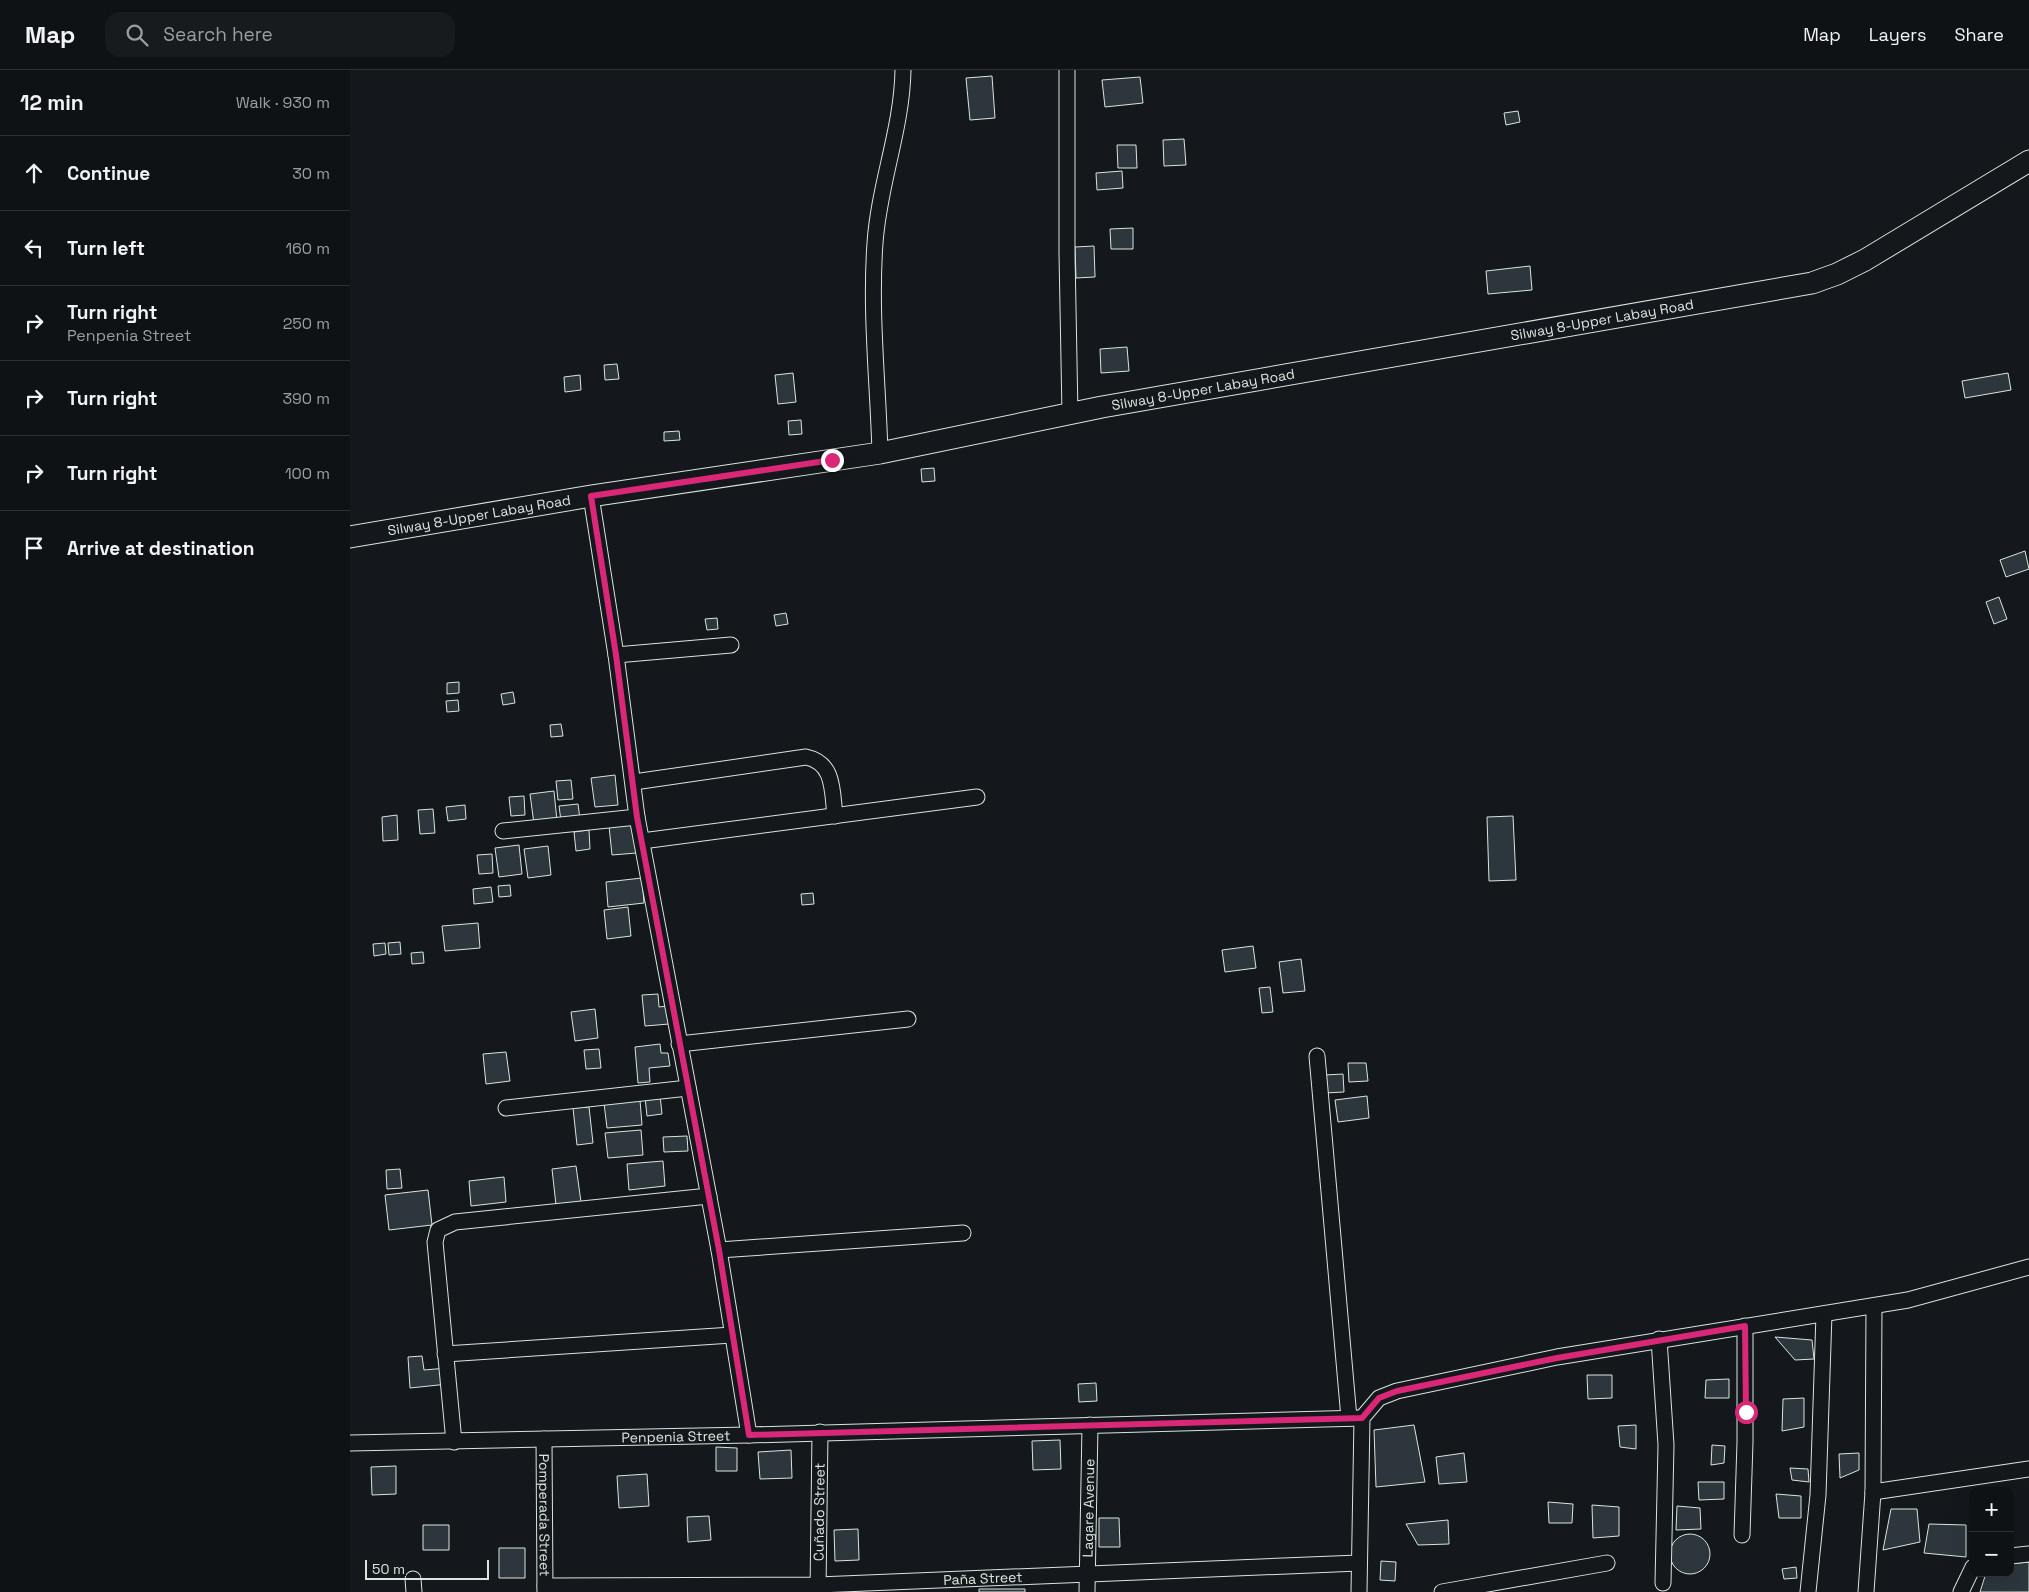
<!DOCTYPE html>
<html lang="en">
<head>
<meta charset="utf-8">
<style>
  :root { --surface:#0f1215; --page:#181b1e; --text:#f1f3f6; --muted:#9b9ea0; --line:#2f3234 }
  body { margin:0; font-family:"Space Grotesk",sans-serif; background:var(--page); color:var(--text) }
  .controls { position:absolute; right:15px; bottom:15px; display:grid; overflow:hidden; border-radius:10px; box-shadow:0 5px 20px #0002 }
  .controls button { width:45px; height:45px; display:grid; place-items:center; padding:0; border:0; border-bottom:1px solid var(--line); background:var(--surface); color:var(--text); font:25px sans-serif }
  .scale { position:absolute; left:15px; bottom:12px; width:124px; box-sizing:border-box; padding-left:5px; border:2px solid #d8e6dc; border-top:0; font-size:14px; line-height:18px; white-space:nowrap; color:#d8e6dc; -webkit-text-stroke:4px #14181c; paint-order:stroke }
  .stop { position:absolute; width:15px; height:15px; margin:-11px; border:4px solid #db2777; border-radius:50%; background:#fff }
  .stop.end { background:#db2777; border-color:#fff; box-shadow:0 1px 5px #0008 }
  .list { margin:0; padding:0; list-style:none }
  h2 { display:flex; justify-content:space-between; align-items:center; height:65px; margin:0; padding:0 20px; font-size:21px }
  h2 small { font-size:16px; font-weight:400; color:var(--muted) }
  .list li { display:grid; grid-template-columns:32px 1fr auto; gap:15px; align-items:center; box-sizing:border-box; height:75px; padding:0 20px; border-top:1px solid var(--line) }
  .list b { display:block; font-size:19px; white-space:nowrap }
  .list p { margin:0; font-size:16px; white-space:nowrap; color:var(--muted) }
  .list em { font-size:16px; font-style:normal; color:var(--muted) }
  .icon { flex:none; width:28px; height:28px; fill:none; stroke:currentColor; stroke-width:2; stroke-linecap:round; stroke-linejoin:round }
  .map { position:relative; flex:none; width:1679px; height:1522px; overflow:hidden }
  header { display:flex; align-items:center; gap:30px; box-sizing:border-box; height:70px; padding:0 25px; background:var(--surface); border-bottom:1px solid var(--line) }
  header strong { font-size:24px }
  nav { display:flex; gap:28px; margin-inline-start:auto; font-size:18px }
  .search { width:350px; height:45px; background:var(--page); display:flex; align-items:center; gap:12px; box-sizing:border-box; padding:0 18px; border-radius:15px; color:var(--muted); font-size:19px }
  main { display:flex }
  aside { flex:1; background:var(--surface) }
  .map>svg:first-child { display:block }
  .building { fill:#2c363c; stroke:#d8e6dc }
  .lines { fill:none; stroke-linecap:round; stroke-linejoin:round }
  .minor-casing { stroke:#d8e6dc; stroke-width:17 }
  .secondary-casing { stroke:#d8e6dc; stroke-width:23 }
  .minor { stroke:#14181c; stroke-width:15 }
  .secondary { stroke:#14181c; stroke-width:21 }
  .route { stroke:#db2777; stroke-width:6 }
  .labels { text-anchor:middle; stroke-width:4; stroke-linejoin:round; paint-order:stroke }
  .street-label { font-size:14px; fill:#d8e6dc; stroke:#14181c }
</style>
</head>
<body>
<header>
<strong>Map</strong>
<div class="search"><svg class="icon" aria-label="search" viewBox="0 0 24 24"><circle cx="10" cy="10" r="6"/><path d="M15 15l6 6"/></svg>Search here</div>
<nav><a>Map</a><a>Layers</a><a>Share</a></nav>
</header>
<main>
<aside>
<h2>12 min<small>Walk · 930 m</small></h2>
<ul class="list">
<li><svg class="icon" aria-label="ahead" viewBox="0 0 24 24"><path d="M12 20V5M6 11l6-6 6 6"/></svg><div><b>Continue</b></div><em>30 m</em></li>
<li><svg class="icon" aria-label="left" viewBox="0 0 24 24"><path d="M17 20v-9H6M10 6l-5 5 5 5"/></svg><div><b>Turn left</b></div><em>160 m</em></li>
<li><svg class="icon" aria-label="right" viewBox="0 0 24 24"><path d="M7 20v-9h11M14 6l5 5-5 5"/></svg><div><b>Turn right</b><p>Penpenia Street</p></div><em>250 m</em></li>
<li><svg class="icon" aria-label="right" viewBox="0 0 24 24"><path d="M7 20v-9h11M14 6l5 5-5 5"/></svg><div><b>Turn right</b></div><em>390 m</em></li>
<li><svg class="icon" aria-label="right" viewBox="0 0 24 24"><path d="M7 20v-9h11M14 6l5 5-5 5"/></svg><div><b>Turn right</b></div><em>100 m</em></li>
<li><svg class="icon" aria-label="arrive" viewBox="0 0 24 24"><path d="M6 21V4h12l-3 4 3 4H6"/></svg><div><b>Arrive at destination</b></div></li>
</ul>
</aside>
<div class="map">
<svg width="1679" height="1522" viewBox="0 0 1679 1522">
  <rect width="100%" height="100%" fill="#14181c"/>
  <path class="building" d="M642 6 645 48 620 50 616 8Z
    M790 7 793 33 755 37 752 10Z
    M1168 41 1170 52 1156 55 1154 43Z
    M834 69 836 95 814 96 813 70Z
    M767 75H786L787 98H768Z
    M772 101 773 118 747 120 746 103Z
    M783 158V179H761L760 159Z
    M744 176 745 207 726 208 725 177Z
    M1180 196 1182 220 1138 224 1136 201Z
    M777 277 779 301 751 303 750 279Z
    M267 294 269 309 255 310 254 295Z
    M443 303 446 332 428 334 425 305Z
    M1658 303 1661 320 1615 328 1612 311Z
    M230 305 231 320 215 322 214 307Z
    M451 350 452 364 439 365 438 351Z
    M329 361 330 370 314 371V362Z
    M584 398 585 411 572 412 571 399Z
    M1675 481 1679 499 1656 507 1650 490Z
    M1649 527 1657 549 1644 554 1636 532Z
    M436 543 438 554 426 556 424 545Z
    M367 548 368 559 357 560 355 549Z
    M109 612V623L97 624V613Z
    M163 622 165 633 153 635 151 624Z
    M108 630 109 641 97 642 96 631Z
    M211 654 213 666 201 667 200 655Z
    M265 705 268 735 245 737 241 708Z
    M221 710 223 729 208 730 206 711Z
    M204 721 207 751 184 754 180 724Z
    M174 726 175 745 161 746 159 727Z
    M228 734 230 749 211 751 209 736Z
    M115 735 116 749 98 751 96 737Z
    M83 739 85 763 70 764 68 740Z
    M47 745 48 770 33 771 32 747Z
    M1163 746 1166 810 1139 811 1137 747Z
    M283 753 286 783 262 785 259 756Z
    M239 760 240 779 226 781 224 762Z
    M169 775 172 804 149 807 145 778Z
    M198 776 201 805 178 808 174 779Z
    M142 784 143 803 129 804 127 785Z
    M292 808 294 833 258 837 256 812Z
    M160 815 161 826 149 827 148 816Z
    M141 817 143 832 124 834 123 819Z
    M463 823 464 834 452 835 451 824Z
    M278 837 281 866 257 869 254 840Z
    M128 853 130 878 95 881 92 856Z
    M50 872 51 884 39 885 38 873Z
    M35 873 36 884 24 886 23 874Z
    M903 876 906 898 875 902 872 880Z
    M73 882 74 893 62 894 61 883Z
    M951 889 955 921 933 923 929 892Z
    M920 917 923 942 912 943 909 918Z
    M308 924 309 937 317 936 319 954 295 956 292 925Z
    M245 939 248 968 225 971 221 942Z
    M310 974 311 983H318L320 996 299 998 300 1012 288 1013 285 977Z
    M249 979 251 998 236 999 234 980Z
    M156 982 160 1011 136 1014 133 984Z
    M998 993H1016L1018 1011 999 1012Z
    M993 1004 994 1022 975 1023V1005Z
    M310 1025 312 1044 297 1046 295 1027Z
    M1017 1026 1019 1048 988 1052 985 1030Z
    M290 1030 292 1055 257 1058 254 1033Z
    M239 1037 243 1073 227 1075 223 1038Z
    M291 1060 293 1085 258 1088 255 1063Z
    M337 1066 338 1081 314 1082 313 1067Z
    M313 1091 315 1116 279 1120 277 1094Z
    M226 1096 231 1132 206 1135 202 1099Z
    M50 1099 52 1118 37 1119 36 1100Z
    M154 1107 156 1132 121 1136 119 1111Z
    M78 1120 82 1155 39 1160 35 1125Z
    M1425 1267 1462 1270 1464 1289 1445 1290Z
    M72 1286 74 1300 97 1298 98 1314 60 1318 58 1287Z
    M1237 1305H1262V1328L1238 1329Z
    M1379 1309V1328H1355L1356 1310Z
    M746 1313 747 1331 729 1332 728 1314Z
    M1454 1328V1357L1432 1361 1433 1329Z
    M1064 1355 1075 1412 1026 1417 1024 1360Z
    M1286 1355V1379L1270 1377 1268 1356Z
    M710 1370 711 1399 683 1400 682 1371Z
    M1362 1375 1375 1376 1374 1393 1361 1395Z
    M366 1377 387 1378V1401H366Z
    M441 1380 442 1408 410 1409 408 1382Z
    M1114 1383 1117 1412 1089 1414 1086 1387Z
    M1509 1383V1400L1490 1408 1489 1384Z
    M46 1396V1424L22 1425 21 1397Z
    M1440 1398 1458 1399 1459 1412 1442 1410Z
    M297 1404 299 1436 269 1438 267 1406Z
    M1348 1412H1374V1429L1349 1430Z
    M1426 1424 1451 1426V1448H1429Z
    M1198 1432 1223 1434 1222 1453H1199Z
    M1242 1435 1269 1437V1466L1243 1468Z
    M1327 1436 1350 1438 1351 1459 1326 1460Z
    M1541 1439H1567L1570 1472 1533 1480Z
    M359 1446 361 1470 338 1472 337 1447Z
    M749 1448H769L770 1477H749Z
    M1098 1450 1099 1474 1068 1475 1056 1454Z
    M1579 1454 1616 1455V1487L1574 1483Z
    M73 1455H99V1480H73Z
    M508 1459 509 1490 485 1491 484 1460Z
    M1320 1484a20 20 0 1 1 40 0a20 20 0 1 1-40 0Z
    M149 1478H175V1508H149Z
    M1031 1491 1046 1492 1045 1511 1030 1510Z
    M1679 1492V1522H1630L1636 1503H1660V1494Z
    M1446 1497 1447 1508 1434 1509 1432 1499Z
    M629 1519H675V1522H629Z"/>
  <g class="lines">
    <defs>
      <g id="minor">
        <path d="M717 0V184L720 344"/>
        <path d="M530 383C528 313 520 243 525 173 529 114 552 59 553 0"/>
        <path d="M241 426 266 585 287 747 369 1180 399 1365"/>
        <path d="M266 585 381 575"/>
        <path d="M284 712 456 687C485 693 482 722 485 746"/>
        <path d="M153 761 287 747"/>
        <path d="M292 771 627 727"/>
        <path d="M329 974 558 949"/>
        <path d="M967 986 999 1348"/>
        <path d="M156 1038 338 1018"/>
        <path d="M369 1180 613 1163"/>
        <path d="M1309 1269 1316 1375 1313 1513"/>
        <path d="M95 1284 382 1265"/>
        <path id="s1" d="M194 1369 195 1522"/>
        <path d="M104 1372 85 1172 88 1160 105 1152 359 1126"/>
        <path id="s2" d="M0 1373 399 1365 1012 1348"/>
        <path d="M1523 1422 1679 1399"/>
        <path d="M1392 1465 1395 1372V1256"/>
        <path d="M1660 1486 1679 1484"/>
        <path d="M63 1509 64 1522"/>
        <path id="s3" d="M195 1516 468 1515 1009 1493"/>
        <path id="s4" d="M468 1522 470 1362"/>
        <path id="s5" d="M737 1522 740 1355"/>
        <path d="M1009 1522 1012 1348 1029 1328 1047 1321 1207 1287 1558 1230 1679 1197"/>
        <path d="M1092 1522 1257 1493"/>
        <path d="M1458 1522 1468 1425 1474 1244"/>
        <path d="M1516 1522 1523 1422 1524 1236"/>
        <path d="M1611 1522 1623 1497"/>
      </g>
      <g id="secondary">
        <path id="s6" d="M0 467 241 426 530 383 752 337 1462 213 1487 204 1515 190 1679 91"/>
      </g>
    </defs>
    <use href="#minor" class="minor-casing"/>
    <use href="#secondary" class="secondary-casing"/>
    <use href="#minor" class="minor"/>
    <use href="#secondary" class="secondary"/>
  </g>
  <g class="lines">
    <path class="route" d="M482 390 241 426 266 585 287 747 369 1180 399 1365 1012 1348 1029 1328 1047 1321 1207 1288 1395 1256 1396 1342"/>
  </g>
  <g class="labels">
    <g class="street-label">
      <text dy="5" stroke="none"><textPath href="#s6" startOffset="1271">Silway 8-Upper Labay Road</textPath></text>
      <text dy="5" stroke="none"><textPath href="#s6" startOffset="866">Silway 8-Upper Labay Road</textPath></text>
      <text dy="5" stroke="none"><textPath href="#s6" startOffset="131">Silway 8-Upper Labay Road</textPath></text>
      <text dy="5" stroke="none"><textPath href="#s2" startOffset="326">Penpenia Street</textPath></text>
      <text dy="5" stroke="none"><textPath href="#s5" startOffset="84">Lagare Avenue</textPath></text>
      <text dy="5" stroke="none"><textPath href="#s4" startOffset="80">Cuñado Street</textPath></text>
      <text dy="5" stroke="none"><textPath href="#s1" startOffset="76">Pomperada Street</textPath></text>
      <text dy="5" stroke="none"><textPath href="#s3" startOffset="438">Paña Street</textPath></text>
    </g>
  </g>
</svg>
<div class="controls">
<button>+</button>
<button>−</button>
</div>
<div class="scale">50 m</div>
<div class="stop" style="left:1396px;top:1342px"></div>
<div class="stop end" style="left:482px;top:390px"></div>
</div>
</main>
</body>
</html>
